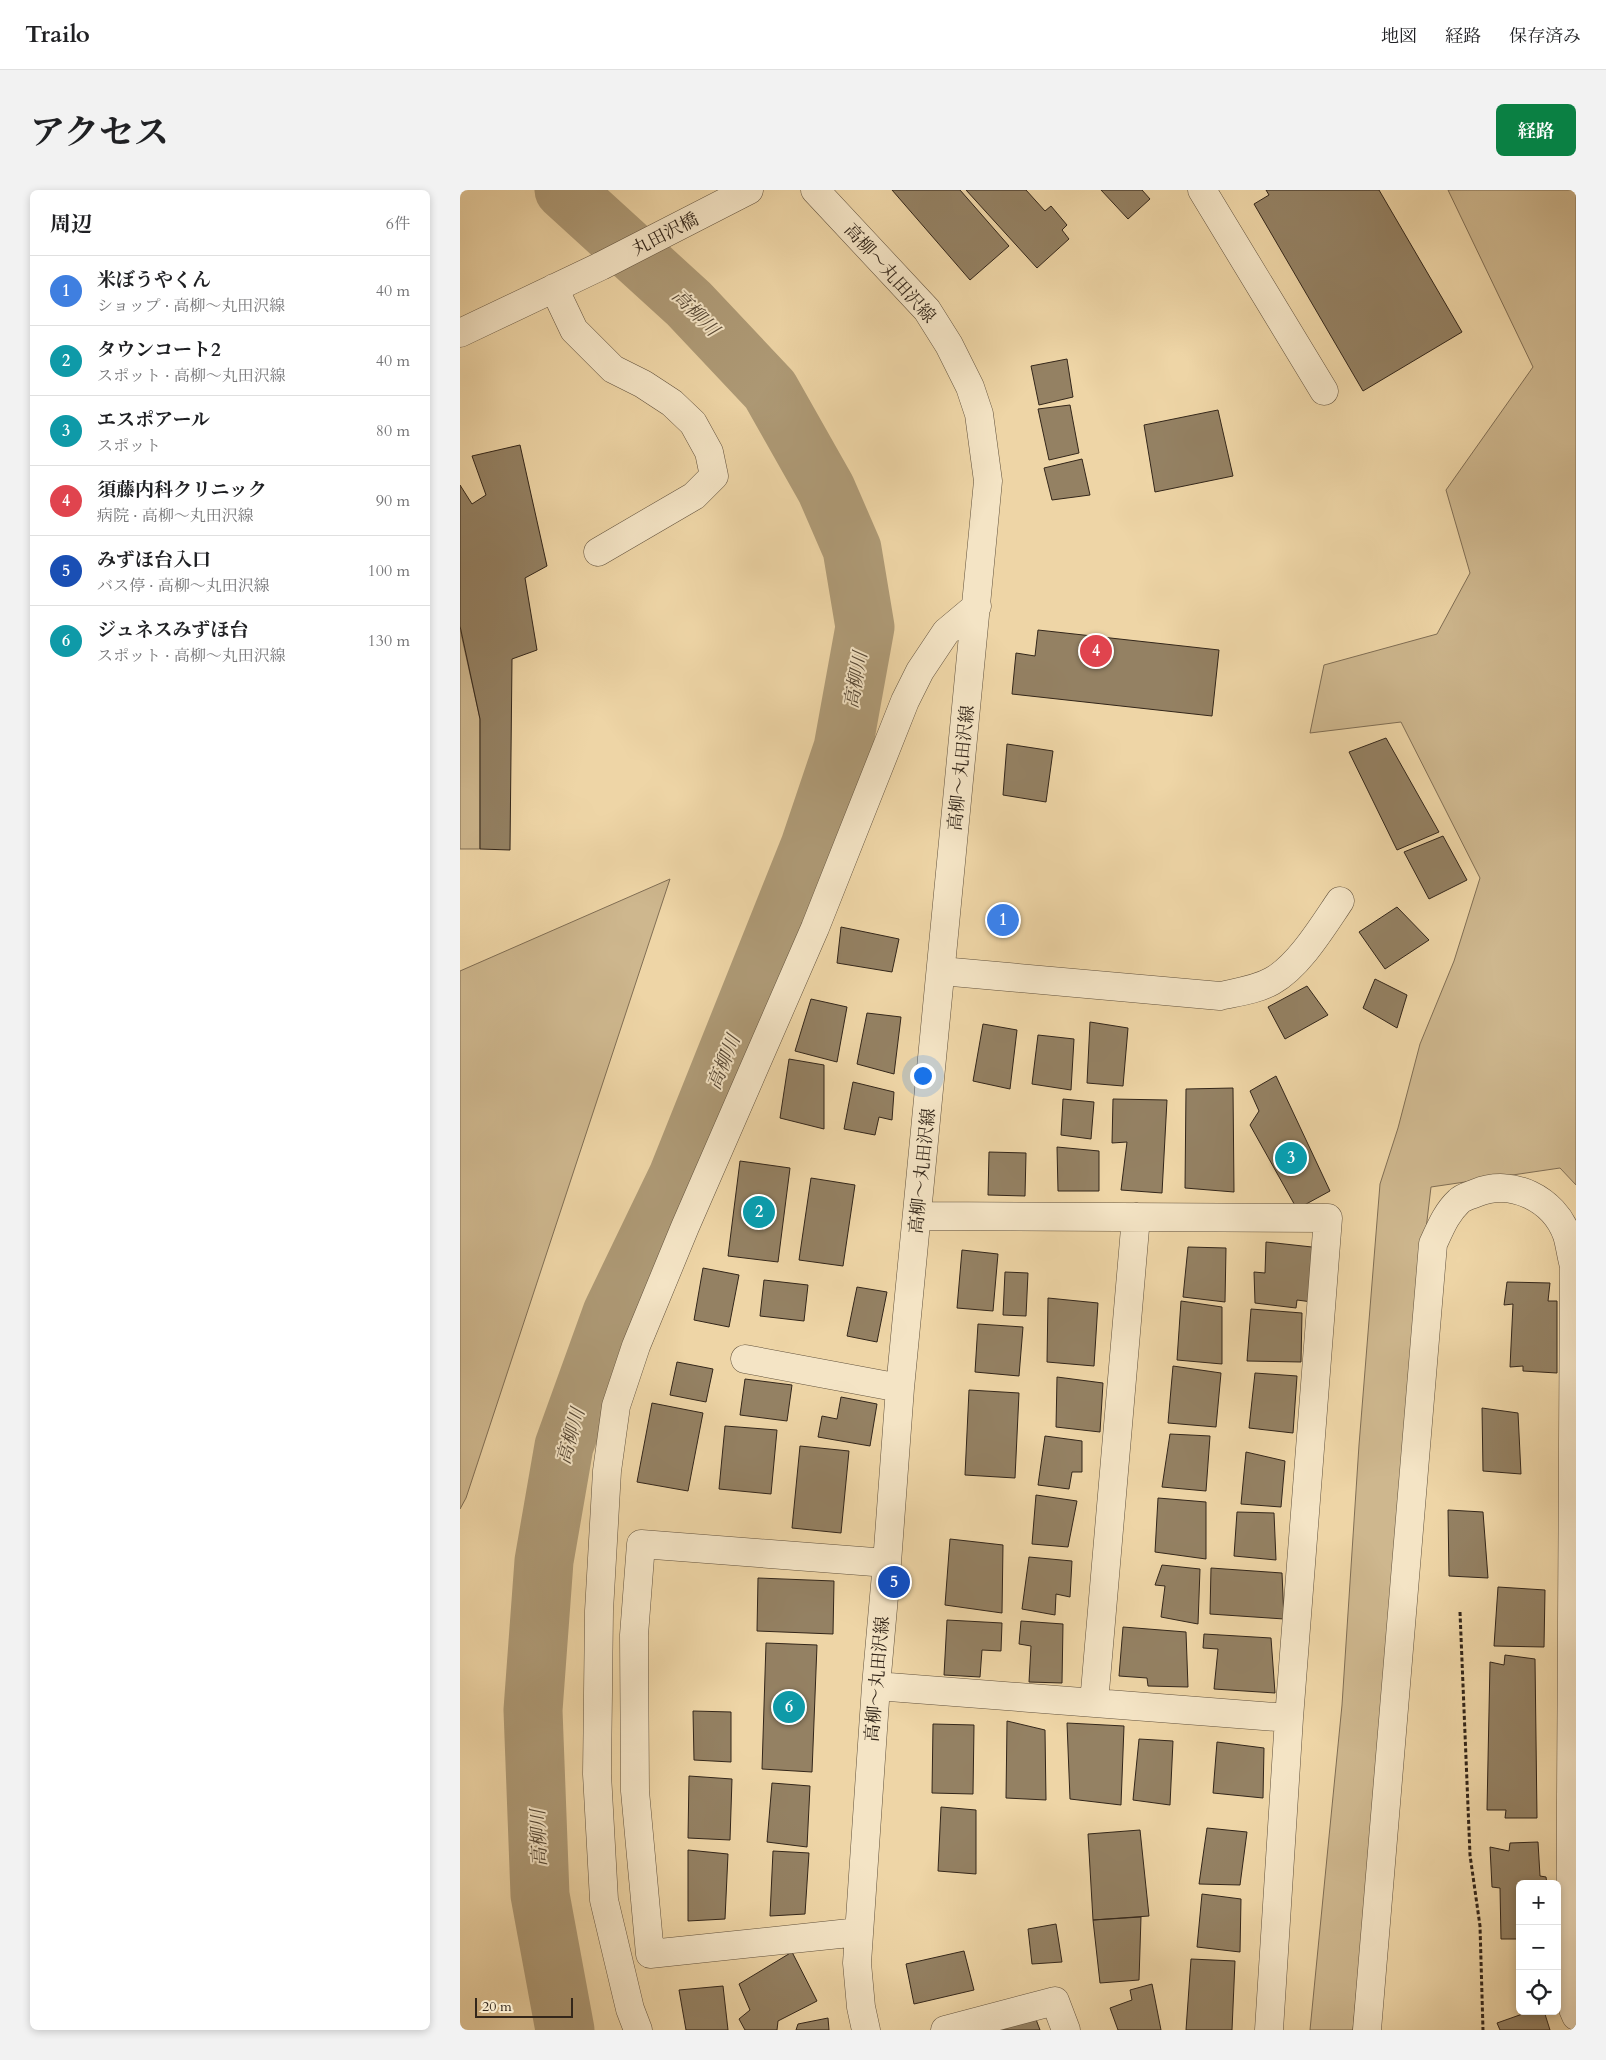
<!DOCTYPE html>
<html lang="ja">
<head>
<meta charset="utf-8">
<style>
  :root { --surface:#fff; --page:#f2f2f2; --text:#202124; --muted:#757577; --line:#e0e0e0; --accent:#0b8043 }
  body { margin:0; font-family:Cardo,"Noto Serif JP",serif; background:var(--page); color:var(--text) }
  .controls { position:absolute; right:15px; bottom:15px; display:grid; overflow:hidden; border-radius:8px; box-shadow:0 2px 8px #0003 }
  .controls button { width:45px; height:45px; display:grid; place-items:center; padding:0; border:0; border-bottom:1px solid var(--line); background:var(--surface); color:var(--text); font:25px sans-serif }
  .scale { position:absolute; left:15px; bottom:12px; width:98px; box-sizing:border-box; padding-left:5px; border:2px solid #33261a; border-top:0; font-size:14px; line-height:18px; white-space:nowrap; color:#33261a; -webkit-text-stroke:4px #f4e4c5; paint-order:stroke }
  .you { position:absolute; left:462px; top:885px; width:18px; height:18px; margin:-12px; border:4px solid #fff; border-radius:50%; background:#1a73e8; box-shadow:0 0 0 8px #1a73e833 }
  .badge { display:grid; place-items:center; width:32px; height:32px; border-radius:50%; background:var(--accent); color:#fff; font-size:16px; font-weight:700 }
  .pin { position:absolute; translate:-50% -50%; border:2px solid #fff; box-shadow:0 1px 5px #0006 }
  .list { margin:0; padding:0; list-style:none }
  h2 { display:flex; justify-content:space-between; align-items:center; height:65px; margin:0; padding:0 20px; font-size:21px }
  h2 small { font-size:16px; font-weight:400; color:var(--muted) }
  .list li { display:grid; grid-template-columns:32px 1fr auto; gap:15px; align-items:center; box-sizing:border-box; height:70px; padding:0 20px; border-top:1px solid var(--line) }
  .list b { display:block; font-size:19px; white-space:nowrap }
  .list p { margin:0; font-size:16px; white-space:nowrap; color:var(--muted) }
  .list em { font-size:16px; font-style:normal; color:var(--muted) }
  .icon { flex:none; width:28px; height:28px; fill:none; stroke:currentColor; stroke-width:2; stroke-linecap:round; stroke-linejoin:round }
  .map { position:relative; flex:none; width:1116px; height:1840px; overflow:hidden; border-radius:8px }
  header { display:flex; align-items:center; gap:30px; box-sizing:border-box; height:70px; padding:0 25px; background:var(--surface); border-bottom:1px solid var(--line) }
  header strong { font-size:24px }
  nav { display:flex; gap:28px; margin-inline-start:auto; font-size:18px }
  .intro { display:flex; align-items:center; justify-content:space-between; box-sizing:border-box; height:120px; padding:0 30px }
  h1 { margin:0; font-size:35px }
  .button { padding:12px 22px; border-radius:8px; background:var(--accent); color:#fff; font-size:18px; font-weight:700 }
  main { display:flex; gap:30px; padding:0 30px }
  aside { flex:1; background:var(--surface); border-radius:8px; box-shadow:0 2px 8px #0003 }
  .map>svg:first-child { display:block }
  .green { fill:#ceb78e; stroke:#806e54 }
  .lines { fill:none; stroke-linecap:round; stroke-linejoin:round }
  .river { stroke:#ae9a76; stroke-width:59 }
  .building { fill:#948163; stroke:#33261a }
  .minor-casing { stroke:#62523d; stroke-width:29 }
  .path { stroke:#33261a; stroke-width:3; stroke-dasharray:4 2.5; stroke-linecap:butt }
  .minor { stroke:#f4e4c5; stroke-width:28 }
  .labels { text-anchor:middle; stroke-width:4; stroke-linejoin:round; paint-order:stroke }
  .street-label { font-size:18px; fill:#33261a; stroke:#f4e4c5 }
  .water-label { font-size:19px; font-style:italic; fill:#584936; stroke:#f4e4c5 }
</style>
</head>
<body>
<header>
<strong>Trailo</strong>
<nav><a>地図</a><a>経路</a><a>保存済み</a></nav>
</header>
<div class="intro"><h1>アクセス</h1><a class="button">経路</a></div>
<main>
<aside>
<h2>周辺<small>6件</small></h2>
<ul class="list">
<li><span class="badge" style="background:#3f7fe0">1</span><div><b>米ぼうやくん</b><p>ショップ · 高柳～丸田沢線</p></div><em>40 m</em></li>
<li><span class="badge" style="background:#0f9aa8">2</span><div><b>タウンコート2</b><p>スポット · 高柳～丸田沢線</p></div><em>40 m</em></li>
<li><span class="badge" style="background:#0f9aa8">3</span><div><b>エスポアール</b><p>スポット</p></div><em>80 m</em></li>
<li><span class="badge" style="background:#e0444e">4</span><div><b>須藤内科クリニック</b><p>病院 · 高柳～丸田沢線</p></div><em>90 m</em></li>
<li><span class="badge" style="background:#1a4fb4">5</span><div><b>みずほ台入口</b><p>バス停 · 高柳～丸田沢線</p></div><em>100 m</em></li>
<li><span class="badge" style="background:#0f9aa8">6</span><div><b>ジュネスみずほ台</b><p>スポット · 高柳～丸田沢線</p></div><em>130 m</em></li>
</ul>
</aside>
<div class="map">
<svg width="1116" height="1840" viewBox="0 0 1116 1840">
  <rect width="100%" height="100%" fill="#eed5a6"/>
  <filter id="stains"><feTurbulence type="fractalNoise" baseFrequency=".004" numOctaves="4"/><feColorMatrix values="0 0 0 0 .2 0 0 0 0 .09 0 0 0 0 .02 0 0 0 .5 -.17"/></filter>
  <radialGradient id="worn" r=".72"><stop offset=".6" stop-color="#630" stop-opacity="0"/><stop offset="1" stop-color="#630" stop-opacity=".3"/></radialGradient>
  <path class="green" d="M988 0H1116V995L1100 978 971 997 949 1183 922 1534 893 1840H850L882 1515 899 1255 920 994 938 938 960 854 994 771 1020 688 941 532 850 543 864 475 977 444 1010 383 986 300 1073 177Z
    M0 439 20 529V659H0Z
    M210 689 6 1308 0 1319V781Z"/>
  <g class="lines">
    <path class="river" d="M104 0 229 114 310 200 366 299 392 359 405 437 383 558 350 656 218 986 152 1123 104 1256 84 1371 73 1520 80 1705 105 1840"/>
  </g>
  <path class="building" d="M432 0H500L549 56 510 90Z
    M506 0H566L585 21 591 16 607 35 602 40 609 49 577 78Z
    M641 0H682L690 9 668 29Z
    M806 0H919L1002 142 903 201 794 14 809 5Z
    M607 169 613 207 579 215 571 176Z
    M610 215 619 263 589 270 578 219Z
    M758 220 773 286 695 302 684 235Z
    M60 255 87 376 65 388 77 460 52 469 50 660 20 659V529L0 436V295L12 314 26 305 12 266Z
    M622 269 630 305 592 310 584 278Z
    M578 440 759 460 752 526 552 504 556 463 575 466Z
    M926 548 979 642 937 660 889 562Z
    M547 554 593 561 586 612 543 605Z
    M983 646 1007 690 969 709 944 662Z
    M937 717 969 750 925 779 899 742Z
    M535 722 550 724 549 736 534 734Z
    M381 737 439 749 432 782 377 773Z
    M915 789 947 805 937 838 903 818Z
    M847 796 868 825 825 849 808 817Z
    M351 809 387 817 377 872 335 861Z
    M407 823 441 827 434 884 397 874Z
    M630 832 668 838 663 896 627 893Z
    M523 834 557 840 550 899 513 891Z
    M578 845 614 849 611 900 572 894Z
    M329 869 364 875V939L320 928Z
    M816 886 870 1001 837 1019 790 935 799 921 790 901Z
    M393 892 434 902 432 930 419 927 415 945 384 939Z
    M773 898 774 1002 725 998 726 899Z
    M603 909 634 912 631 949 601 945Z
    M653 909 707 910 702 1003 661 1000 667 952 652 953Z
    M597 957 639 961V1001H598Z
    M529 962 566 963 565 1006 528 1005Z
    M280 971 330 978 318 1072 268 1066Z
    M351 988 395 995 383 1076 339 1070Z
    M806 1052 852 1057V1112L837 1110 836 1118 795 1113 794 1082 805 1083Z
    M728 1057 766 1058 765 1112 723 1107Z
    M502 1060 538 1064 533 1121 497 1118Z
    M243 1078 279 1085 269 1137 234 1130Z
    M545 1082 568 1083 566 1126 543 1125Z
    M304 1090 348 1095 344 1131 300 1126Z
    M1047 1092 1090 1093 1088 1111H1097V1183L1063 1181V1176L1050 1177 1053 1114 1044 1115Z
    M397 1097 427 1102 417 1152 387 1146Z
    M588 1108 638 1113 634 1176 587 1172Z
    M721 1111 762 1117V1174L717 1170Z
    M791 1119 842 1123 841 1172 787 1171Z
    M518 1134 563 1137 559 1186 515 1182Z
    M217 1172 253 1179 246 1212 210 1205Z
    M713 1176 761 1183 756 1237 708 1233Z
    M795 1183 837 1186 833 1243 789 1238Z
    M597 1187 643 1193 640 1242 596 1237Z
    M285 1189 332 1195 327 1231 280 1225Z
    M509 1200 559 1203 555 1288 505 1285Z
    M381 1207 417 1214 410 1256 358 1247 362 1226 377 1229Z
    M192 1213 243 1223 228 1301 177 1292Z
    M1022 1218 1058 1223 1061 1284 1023 1281Z
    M265 1236 317 1240 311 1304 259 1299Z
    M710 1244 750 1246 746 1301 702 1297Z
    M585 1246 622 1251V1282H612L609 1299 578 1295Z
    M340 1256 389 1261 381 1343 332 1338Z
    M786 1262 825 1271 821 1317 781 1314Z
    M576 1305 617 1311 608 1357 572 1354Z
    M698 1308 746 1312V1369L695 1362Z
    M988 1320 1023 1322 1028 1388 989 1386Z
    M777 1322 814 1323 816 1370 774 1366Z
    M490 1349 543 1355 542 1423 485 1415Z
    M569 1367 612 1371 610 1407 596 1404 595 1425 562 1419Z
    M702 1375 740 1379 738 1434 701 1427 705 1396 695 1395Z
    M751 1378 822 1383 824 1429 750 1424Z
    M298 1388 374 1391 373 1444 297 1441Z
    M1038 1397 1085 1400 1084 1457 1034 1456Z
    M487 1430 542 1433 541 1461 522 1460 520 1487 484 1485Z
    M561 1431 603 1434 602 1493 569 1492 571 1456 559 1454Z
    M663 1437 726 1442 728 1497 688 1496 687 1488 659 1486Z
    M744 1444 811 1448 815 1503 754 1499 758 1459 743 1458Z
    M306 1453 357 1455 352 1582 302 1579Z
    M1045 1465 1075 1469 1077 1628H1045L1046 1620H1027L1030 1472 1044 1475Z
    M233 1521 271 1522V1572L234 1570Z
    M547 1531 585 1540 586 1610 546 1608Z
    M607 1533 664 1536 661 1615 610 1609Z
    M473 1534 514 1535 513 1604 472 1603Z
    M679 1549 713 1551 710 1615 673 1610Z
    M757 1552 804 1558 803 1608 753 1603Z
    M229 1586 272 1589 270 1650 228 1648Z
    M312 1593 350 1596 347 1657 307 1652Z
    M481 1617 516 1620V1684L478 1681Z
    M747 1638 787 1642 780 1695 739 1694Z
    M680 1640 689 1726 633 1730 628 1644Z
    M1078 1652 1080 1686 1086 1687 1087 1694H1060V1749H1041L1040 1698 1032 1697 1030 1657 1049 1661 1050 1653Z
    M228 1660 268 1664 265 1729 228 1731Z
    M313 1661 349 1663 345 1724 310 1726Z
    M742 1704 781 1709 780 1762 737 1757Z
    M681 1727 679 1790 640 1793 633 1730Z
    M596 1734 602 1772 572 1774 568 1739Z
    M504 1761 514 1800 454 1814 446 1774Z
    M332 1762 357 1811 318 1831 317 1840H285L279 1829 290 1820 279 1794Z
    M731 1769 775 1771 772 1840H726Z
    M692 1794 701 1840H658L650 1818 672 1810 670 1800Z
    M263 1796 268 1840H226L219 1800Z
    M1071 1821H1084L1090 1840H1040L1037 1833Z
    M574 1824 580 1840H532Z
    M368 1828 369 1840H336L338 1834Z"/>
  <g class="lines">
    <defs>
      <path id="minor" d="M355 0 467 120 489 155 510 197 519 224 528 291 440 1198 427 1373 416 1496 397 1773 401 1817 406 1840
        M742 0 864 201
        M94 98 114 140 153 179 183 194 212 213 233 233 249 262 254 286 234 306 138 362
        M0 143 141 76 289 0
        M481 781 760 806C778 802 796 800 812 791 839 776 863 736 880 711
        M458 1026 868 1028 829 1528 809 1840
        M285 1169 440 1198
        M416 1496 829 1528
        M634 1513 676 1027
        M399 1742 190 1764 175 1601 174 1445 181 1354 427 1373
        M178 1840 170 1819 144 1710 137 1584 139 1421 147 1281 156 1216 176 1156 225 1037 355 738 445 511 460 481 486 442 517 416
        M485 1840 595 1811 606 1840
        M907 1840 973 1054C980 1039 986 1023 999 1011 1003 1007 1011 1005 1016 1003 1052 988 1094 1009 1107 1045 1110 1055 1111 1066 1114 1076L1110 1786 1113 1819 1116 1826"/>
    </defs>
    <use href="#minor" class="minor-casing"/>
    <path class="path" d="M1000 1422 1010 1665 1020 1736 1023 1840"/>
    <use href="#minor" class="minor"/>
  </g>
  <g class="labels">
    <g class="street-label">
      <text transform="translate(205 44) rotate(-27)" y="6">丸田沢橋</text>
      <text transform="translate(430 83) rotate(48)" y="6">高柳～丸田沢線</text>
      <text transform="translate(501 578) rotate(-84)" y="6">高柳～丸田沢線</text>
      <text transform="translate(462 981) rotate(-84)" y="6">高柳～丸田沢線</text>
      <text transform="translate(417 1489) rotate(-85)" y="6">高柳～丸田沢線</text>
    </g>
    <g class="water-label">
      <text transform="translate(236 122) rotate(45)" y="7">高柳川</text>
      <text transform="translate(395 490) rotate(-80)" y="7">高柳川</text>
      <text transform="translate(263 872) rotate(-68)" y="7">高柳川</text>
      <text transform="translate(110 1246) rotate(-74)" y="7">高柳川</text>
      <text transform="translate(78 1648) rotate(-92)" y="7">高柳川</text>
    </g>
  </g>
  <rect width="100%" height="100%" filter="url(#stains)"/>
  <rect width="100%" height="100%" fill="url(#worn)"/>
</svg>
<div class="controls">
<button>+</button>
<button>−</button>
<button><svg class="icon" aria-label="locate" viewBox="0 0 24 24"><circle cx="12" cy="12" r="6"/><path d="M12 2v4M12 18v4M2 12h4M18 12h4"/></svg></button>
</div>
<div class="scale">20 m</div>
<div class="you"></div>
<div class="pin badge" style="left:543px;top:730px;background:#3f7fe0">1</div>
<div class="pin badge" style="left:299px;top:1022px;background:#0f9aa8">2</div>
<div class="pin badge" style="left:831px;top:968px;background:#0f9aa8">3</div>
<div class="pin badge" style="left:636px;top:461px;background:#e0444e">4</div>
<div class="pin badge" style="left:434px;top:1392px;background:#1a4fb4">5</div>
<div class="pin badge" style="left:329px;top:1517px;background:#0f9aa8">6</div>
</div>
</main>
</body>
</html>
